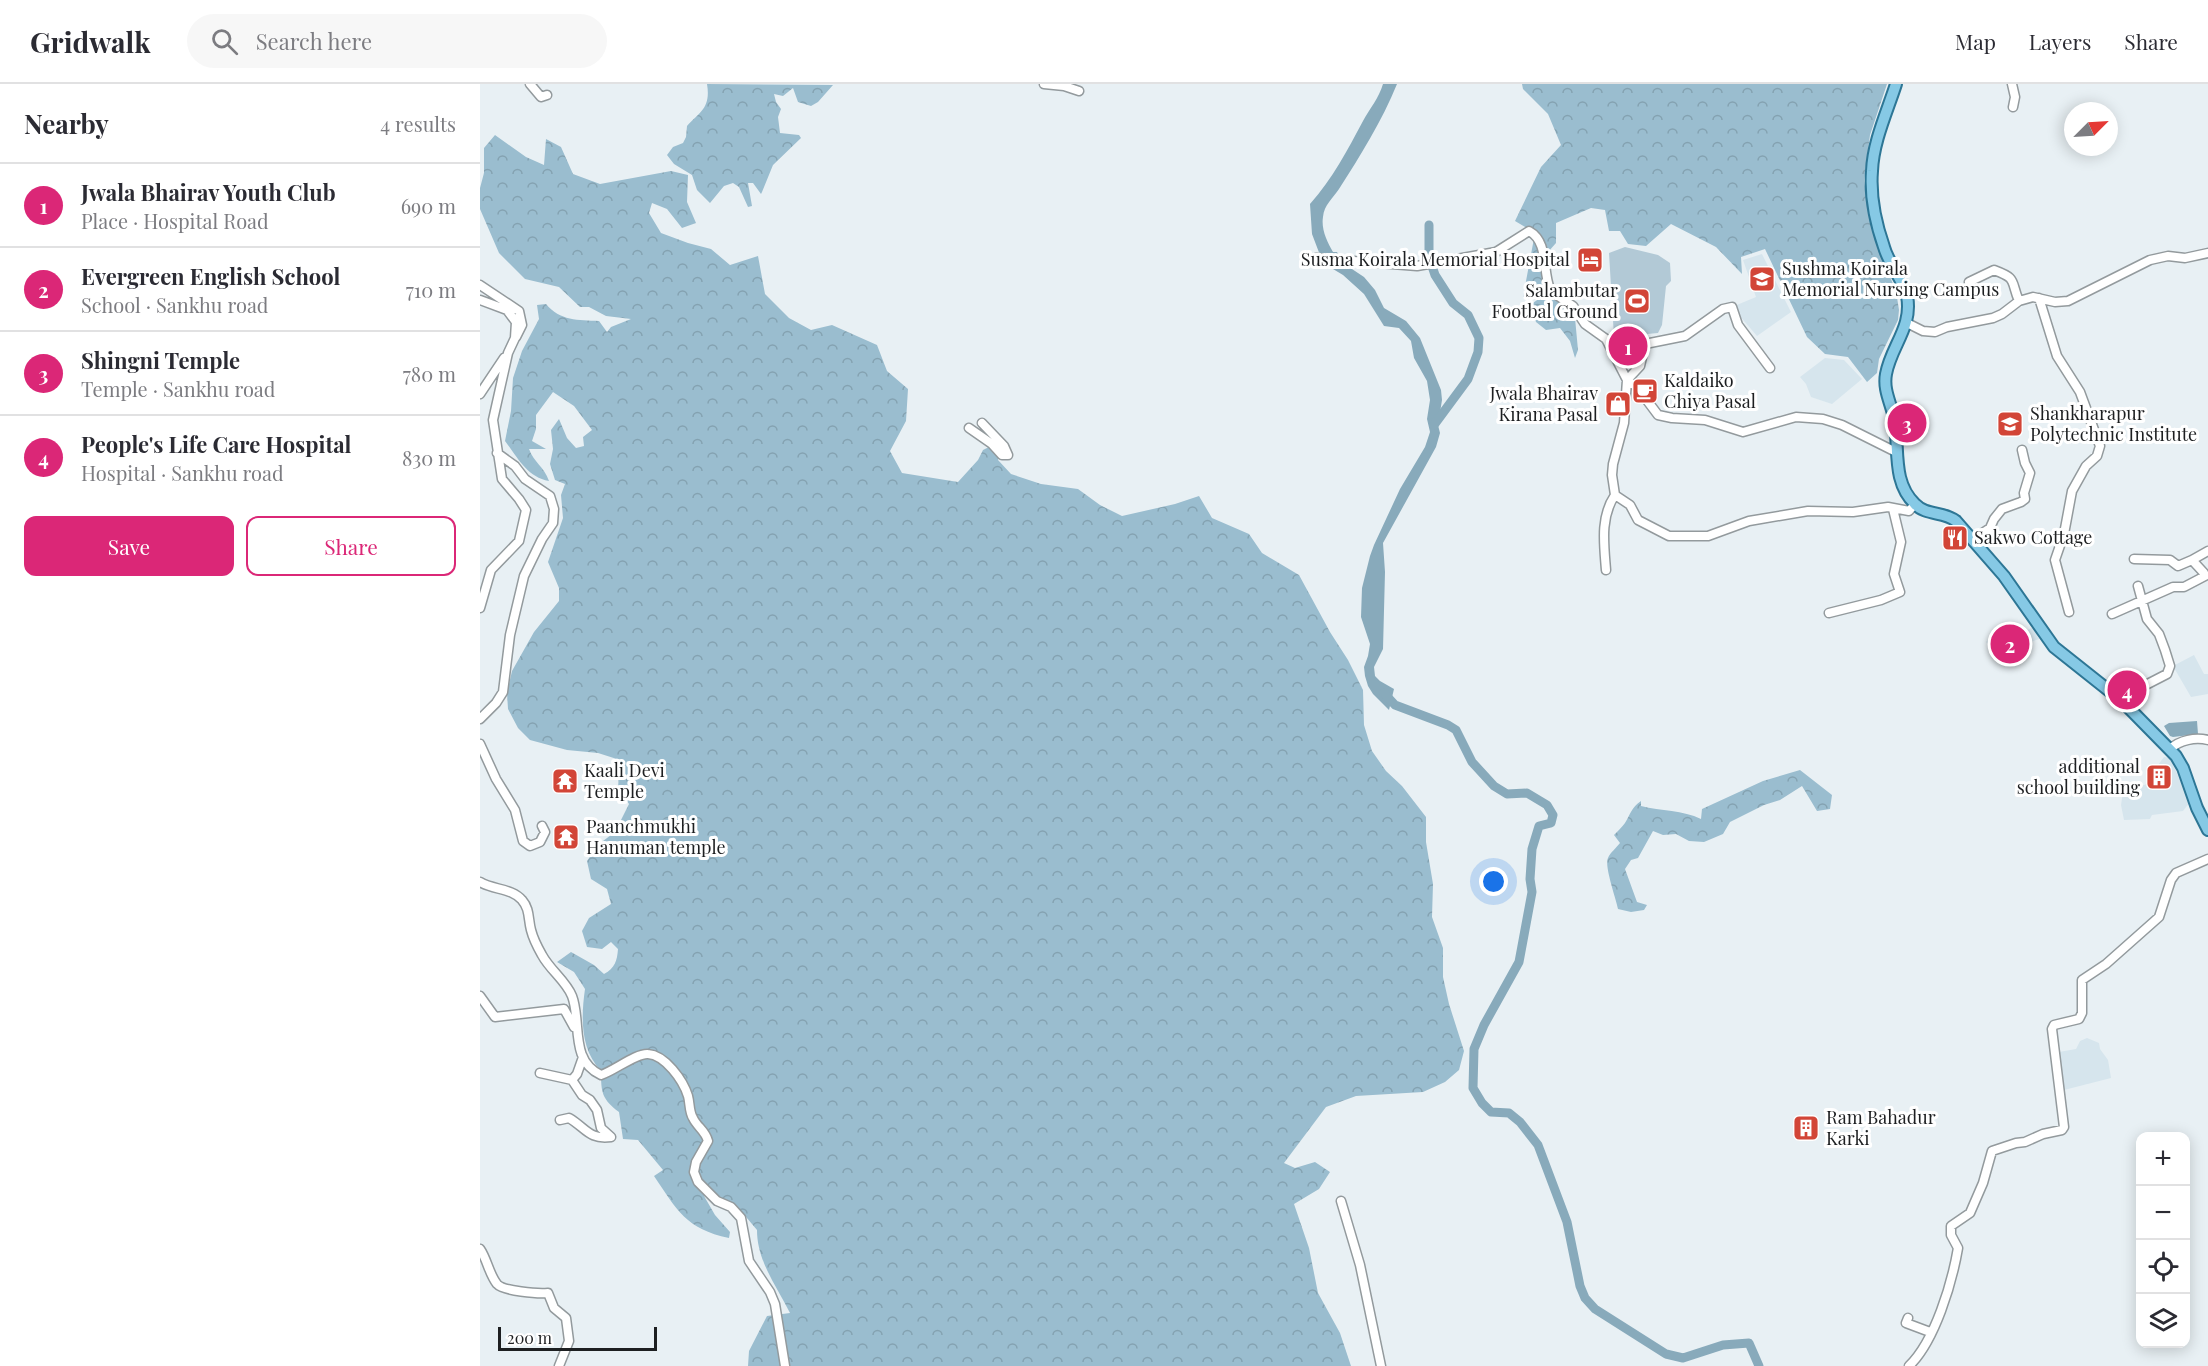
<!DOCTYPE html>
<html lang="en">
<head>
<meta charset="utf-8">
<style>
  :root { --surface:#fff; --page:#f7f7f7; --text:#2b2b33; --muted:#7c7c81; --line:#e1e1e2; --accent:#db2777 }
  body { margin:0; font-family:"Playfair Display",serif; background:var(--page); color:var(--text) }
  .controls { position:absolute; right:18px; bottom:18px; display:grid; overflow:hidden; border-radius:12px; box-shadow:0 3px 15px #0003 }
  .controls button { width:54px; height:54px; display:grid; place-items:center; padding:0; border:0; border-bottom:2px solid var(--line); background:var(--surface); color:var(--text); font:30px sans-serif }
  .compass { position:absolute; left:1584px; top:18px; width:54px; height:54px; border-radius:50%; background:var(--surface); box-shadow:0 3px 15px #0003; rotate:66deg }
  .scale { position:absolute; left:18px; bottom:15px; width:159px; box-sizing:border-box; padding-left:6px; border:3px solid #1d1f21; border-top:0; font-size:16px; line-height:21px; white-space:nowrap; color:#1d1f21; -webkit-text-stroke:4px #fff; paint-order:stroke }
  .you { position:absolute; left:1014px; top:798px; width:21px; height:21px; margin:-15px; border:4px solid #fff; border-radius:50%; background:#1a73e8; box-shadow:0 0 0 9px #1a73e833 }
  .badge { display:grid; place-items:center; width:39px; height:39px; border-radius:50%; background:var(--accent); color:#fff; font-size:20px; font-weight:700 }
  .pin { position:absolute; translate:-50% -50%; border:3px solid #fff; box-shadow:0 2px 6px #0006 }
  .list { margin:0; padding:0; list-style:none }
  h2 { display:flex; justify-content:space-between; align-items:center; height:78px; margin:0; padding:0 24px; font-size:26px }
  h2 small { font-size:20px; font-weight:400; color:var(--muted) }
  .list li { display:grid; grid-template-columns:39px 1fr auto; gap:18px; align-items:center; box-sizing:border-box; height:84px; padding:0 24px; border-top:2px solid var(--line) }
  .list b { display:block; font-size:22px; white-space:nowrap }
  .list p { margin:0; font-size:20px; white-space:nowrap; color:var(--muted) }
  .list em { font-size:20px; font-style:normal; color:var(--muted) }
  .actions { display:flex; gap:12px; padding:18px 24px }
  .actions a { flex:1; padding:14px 0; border:2px solid var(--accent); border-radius:12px; text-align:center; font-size:21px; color:var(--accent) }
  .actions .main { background:var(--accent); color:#fff }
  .icon { flex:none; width:33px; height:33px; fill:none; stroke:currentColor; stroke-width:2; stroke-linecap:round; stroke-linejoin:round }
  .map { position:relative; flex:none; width:1728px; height:1282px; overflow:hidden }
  header { display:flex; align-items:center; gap:36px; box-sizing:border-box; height:84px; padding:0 30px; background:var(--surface); border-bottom:2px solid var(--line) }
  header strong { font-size:28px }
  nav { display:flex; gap:33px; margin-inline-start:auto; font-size:21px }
  .search { width:420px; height:54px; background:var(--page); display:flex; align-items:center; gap:15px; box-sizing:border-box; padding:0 21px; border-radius:33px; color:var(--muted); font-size:22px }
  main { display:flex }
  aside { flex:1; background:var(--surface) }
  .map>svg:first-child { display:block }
  .built { fill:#d6e5ed }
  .forest { fill:url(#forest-crowns) }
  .pitch { fill:#b2c9d6 }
  .water { fill:#8ab }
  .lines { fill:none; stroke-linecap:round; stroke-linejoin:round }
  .river { stroke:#8ab; stroke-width:9 }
  .minor-casing { stroke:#939a9d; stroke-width:11 }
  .major-casing { stroke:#2d7695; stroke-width:14 }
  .minor { stroke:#fff; stroke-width:8 }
  .major { stroke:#86c9e5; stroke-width:10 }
  .labels { text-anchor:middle; stroke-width:6; stroke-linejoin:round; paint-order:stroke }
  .poi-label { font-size:18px; fill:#1d1f21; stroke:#fff; text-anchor:start }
</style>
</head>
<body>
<header>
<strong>Gridwalk</strong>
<div class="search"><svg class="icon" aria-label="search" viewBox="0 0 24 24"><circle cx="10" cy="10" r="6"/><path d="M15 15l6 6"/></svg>Search here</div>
<nav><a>Map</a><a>Layers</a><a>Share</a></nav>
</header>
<main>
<aside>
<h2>Nearby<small>4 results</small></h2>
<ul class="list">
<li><span class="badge">1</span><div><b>Jwala Bhairav Youth Club</b><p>Place · Hospital Road</p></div><em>690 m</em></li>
<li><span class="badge">2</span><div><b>Evergreen English School</b><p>School · Sankhu road</p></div><em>710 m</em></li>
<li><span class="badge">3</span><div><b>Shingni Temple</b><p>Temple · Sankhu road</p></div><em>780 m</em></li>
<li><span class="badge">4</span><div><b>People's Life Care Hospital</b><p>Hospital · Sankhu road</p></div><em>830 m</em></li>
</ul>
<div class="actions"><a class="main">Save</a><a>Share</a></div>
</aside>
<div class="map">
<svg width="1728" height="1282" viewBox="0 0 1728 1282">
  <defs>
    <pattern id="forest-crowns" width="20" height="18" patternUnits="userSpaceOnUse" patternTransform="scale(1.5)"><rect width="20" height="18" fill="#9abdcf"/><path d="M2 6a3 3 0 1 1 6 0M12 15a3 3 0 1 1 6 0" fill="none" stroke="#84a2b1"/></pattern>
  </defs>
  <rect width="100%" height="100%" fill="#e8f0f4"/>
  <path class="built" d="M1282 170 1311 228 1277 252 1252 223 1276 213 1263 176Z
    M1345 274 1364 276 1382 295 1352 320 1331 313 1326 300 1320 293Z
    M1553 543 1559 555 1534 564 1531 573 1521 577 1514 559 1509 561 1506 558 1512 552 1520 548 1524 555 1530 556Z
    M1714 571 1724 590H1728V610L1711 613 1693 582Z
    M1684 673 1690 674 1710 718 1703 727 1672 731 1670 735 1644 736 1641 721 1643 708 1670 699 1675 685Z
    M1607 954 1619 959 1620 965 1628 976 1631 994 1584 1006 1579 968 1596 965 1600 957Z"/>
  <path class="forest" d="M227 0 353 1 338 18 331 22 318 18 313 4 303 12 294 10 296 18 301 25 298 33 300 49 319 51 321 54 293 81 282 108 281 110 273 99H268L272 122 268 123 259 103 253 99 244 102 230 119 217 106 212 91 194 80 187 71 193 63 203 59 206 53 207 42C220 28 231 24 227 0Z
    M1042 0H1407L1390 51 1384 97 1396 159 1416 207 1419 226 1418 236 1399 275 1397 289 1387 298 1368 273 1345 270 1327 253 1285 165 1261 173 1262 190 1236 163 1191 140 1166 162 1148 160 1140 147H1129L1125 126 1111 124 1076 139V159L1061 176 1068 208 1095 234 1098 266 1095 274 1090 257 1080 244 1066 246 1056 238 1050 221 1060 214 1043 213 1055 149 1035 137 1061 83 1081 61 1068 30 1043 5Z
    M15 51 46 73 64 81 66 55 81 63 93 90 120 100 191 87 208 91 207 118 216 139 202 144 187 125 172 119 169 129 181 149 208 159 231 165 250 181 278 172 285 210 309 234 331 246 352 241 397 261 407 287 428 305 426 337 410 367 422 389 478 398 498 376 503 366 511 362 519 372 518 376 531 390 561 400 598 405 620 421 642 432 695 420 719 412 732 434 769 450 782 469 819 491 850 548 868 576 883 606 884 641 892 667 906 687 922 702 946 733V758L953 800 952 833 963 864V893L969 920 984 967 979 986 965 998 943 1008 876 1012 846 1023 804 1079 815 1084 835 1078 850 1088 839 1105 814 1120 829 1164 838 1209 860 1249 871 1282H268L269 1267 287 1232 310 1229C296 1201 277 1177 277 1146L256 1121 224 1112 235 1131 250 1148 249 1154C206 1145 197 1126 174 1092L183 1086 158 1056 143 1055 139 1028C122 1015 121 1009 121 987 100 965 101 933 105 905L94 888 77 878 91 868 114 881 124 890C135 884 137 877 138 865L131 858 122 865 107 863 102 847 109 834 131 820 127 805 111 795 107 777 119 760 135 748 149 720 138 704 140 676 118 669 87 666 50 656 38 644 28 625 27 609 32 587 54 548 79 517V504L68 478 83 434 81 411 85 400 75 396 70 380 73 365 71 346 79 335 87 354 96 364 104 362 103 353 112 346 94 322 73 308 56 331V345L52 357 66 365H49C54 379 64 382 69 397 47 393 38 374 25 357L31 327 33 294 42 267 59 235 57 221 66 220C80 237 98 236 119 237L127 248 131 243 151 235 126 232 109 223H100L79 203 45 195 19 169 0 125V104L4 89V64Z
    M1320 686 1352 711 1350 725 1337 727 1322 702 1300 716 1284 721 1250 738 1243 750 1224 758 1209 757 1196 750 1183 751 1173 747 1158 774 1151 776 1145 785 1157 818 1167 821 1164 826 1151 828 1138 825C1136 814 1124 782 1128 774 1130 769 1137 763 1140 759L1134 751C1138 747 1142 743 1145 739 1151 729 1151 724 1161 717V722C1181 727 1203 726 1221 735L1222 725 1283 697Z"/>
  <path class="pitch" d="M1145 163 1178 171 1190 179 1191 197 1186 202 1182 241 1178 249 1134 253 1129 169Z"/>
  <path class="water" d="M903 0H917C902 37 880 72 859 105 853 114 844 121 843 133 841 145 847 158 853 168H857L863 179 884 193 895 206 904 224 926 237 940 254 961 306 962 316 958 341 960 349 956 363 903 459 905 488 903 565 894 583 895 592 900 597 914 605 909 626 893 610 888 602 885 592 884 583 888 572 890 560 881 533 882 504 890 472 894 461 920 405 945 363 950 348 947 335 950 316 947 297 934 274 931 257 919 244 904 242 884 210 863 191 843 179 832 150 830 120C853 94 867 67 883 37 890 24 899 14 903 0Z
    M1717 637 1718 650 1693 653 1690 652 1684 642 1689 639Z"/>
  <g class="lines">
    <path class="river" d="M949 141V173L955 191 973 219 988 231 999 254 998 268 988 295 954 341
      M904 609 915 621 968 641 976 646 992 678 1014 702 1027 710 1047 709 1067 721 1073 731 1071 739 1059 742 1052 765 1050 795 1052 808 1039 878 1004 941 994 965 993 1004 1002 1019 1011 1028 1029 1029 1040 1038 1058 1061 1087 1138 1100 1202 1105 1214 1115 1225 1186 1270 1203 1274 1243 1261 1269 1259 1279 1282"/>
    <defs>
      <path id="minor" d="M50 0 61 13 67 11
        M564 0 584 2 599 7
        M1532 0 1535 13 1533 23
        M836 174 937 182 1016 168 1049 147C1069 158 1062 186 1070 205L1075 210 1093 222 1105 240 1126 255 1147 296 1157 303 1178 331 1192 334 1225 336 1263 348 1316 333 1343 335 1362 341 1416 368
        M1489 198 1514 186C1538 195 1530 196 1539 217
        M0 201 39 227 42 241 36 253
        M1559 214 1577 272 1600 308 1620 362 1617 372 1606 382 1592 407 1584 450 1575 476 1589 528
        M0 216 27 226 36 238 35 254 28 269 13 336 22 395 39 415 46 426 39 457 11 486 0 524
        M1427 239 1443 247 1455 248 1467 243 1513 234 1522 230 1539 217 1553 213 1575 218 1588 217 1670 176 1688 172 1705 174 1728 169
        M1290 284 1258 241 1252 223 1243 225 1205 252 1165 260 1160 282 1147 296 1144 339 1133 380 1132 391 1135 411 1150 421 1158 436 1189 452H1228L1269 437 1328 427 1373 428 1408 423 1429 427 1435 420
        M0 310 24 274
        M489 344 512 360 522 371H528L524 362 502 339
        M1492 456 1510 444 1514 435 1522 425 1541 418 1545 415 1544 409 1550 389 1545 379 1542 366
        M1712 476 1728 467
        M1126 486C1124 460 1120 433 1135 411
        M1349 529 1401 516 1420 508 1414 490 1421 458 1413 425
        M1632 530 1693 503H1704L1725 492 1724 489 1712 476 1698 482 1690 476 1654 475
        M1642 617 1654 607 1687 590 1690 582 1685 566 1679 550 1667 535 1658 502
        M0 635 16 619 23 608 30 551 44 492 62 455 73 439 74 425 70 412 45 395 35 382 17 369
        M0 660 16 695 35 726 43 757 50 762 60 758 65 748 62 742
        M1690 665C1700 656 1715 653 1728 656
        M0 798C13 806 32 804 42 816 50 825 48 835 51 846 53 854 58 864 62 871 70 886 86 897 92 912 102 938 89 976 121 991 134 987 156 969 168 970 185 971 203 996 208 1012 210 1019 209 1028 213 1034 217 1043 225 1046 228 1057L216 1078 214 1088 218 1098 237 1117 251 1123 261 1134 269 1177 290 1208 295 1220 305 1282
        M0 912 15 933 84 925 94 943
        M60 989 92 996
        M80 1036 89 1034C106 1044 109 1056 131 1053L121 1044 117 1026 110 1016 102 1011 92 996 97 990 103 973
        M861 1117 880 1181 901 1282
        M0 1165C7 1175 9 1190 17 1200 23 1207 58 1210 68 1209L74 1224 86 1234 89 1257 79 1282
        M1428 1234 1426 1239 1450 1248
        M1429 1282C1455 1257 1472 1199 1478 1164L1471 1151V1142L1490 1129 1503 1099 1512 1067 1536 1059 1545 1058 1563 1050 1582 1046 1584 1043 1572 945 1574 941 1599 935 1602 929V896L1626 880 1679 833 1691 796 1696 789 1728 775"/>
      <path id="major" d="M1416 0C1407 28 1393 58 1392 87 1390 112 1396 140 1404 163 1409 181 1423 195 1427 212 1433 243 1411 262 1406 290 1403 306 1411 319 1414 334 1420 363 1411 397 1435 420 1446 432 1464 427 1476 437L1524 492 1574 563 1642 617 1696 672 1703 684 1717 724 1728 746"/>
    </defs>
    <use href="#minor" class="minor-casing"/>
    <use href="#major" class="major-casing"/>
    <use href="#minor" class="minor"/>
    <use href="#major" class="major"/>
  </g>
  <defs>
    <symbol id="hotel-square" viewBox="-11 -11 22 22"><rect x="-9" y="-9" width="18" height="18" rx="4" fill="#d24537" stroke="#fff"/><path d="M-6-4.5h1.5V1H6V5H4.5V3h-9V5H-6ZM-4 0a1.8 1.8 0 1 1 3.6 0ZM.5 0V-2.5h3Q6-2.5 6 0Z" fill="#fff"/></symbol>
    <symbol id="university-square" viewBox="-11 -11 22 22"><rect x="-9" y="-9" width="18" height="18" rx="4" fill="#d24537" stroke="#fff"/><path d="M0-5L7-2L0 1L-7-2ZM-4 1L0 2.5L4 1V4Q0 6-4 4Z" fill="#fff"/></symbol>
    <symbol id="stadium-square" viewBox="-11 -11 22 22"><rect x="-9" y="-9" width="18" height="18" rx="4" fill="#d24537" stroke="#fff"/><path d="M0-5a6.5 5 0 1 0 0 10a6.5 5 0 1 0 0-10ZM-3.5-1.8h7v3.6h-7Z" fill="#fff"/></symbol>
    <symbol id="cafe-square" viewBox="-11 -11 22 22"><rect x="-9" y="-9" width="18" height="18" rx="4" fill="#d24537" stroke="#fff"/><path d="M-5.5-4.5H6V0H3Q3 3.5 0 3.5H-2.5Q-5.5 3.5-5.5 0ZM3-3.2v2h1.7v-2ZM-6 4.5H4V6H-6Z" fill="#fff"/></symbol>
    <symbol id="shop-square" viewBox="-11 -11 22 22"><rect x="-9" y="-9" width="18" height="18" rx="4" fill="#d24537" stroke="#fff"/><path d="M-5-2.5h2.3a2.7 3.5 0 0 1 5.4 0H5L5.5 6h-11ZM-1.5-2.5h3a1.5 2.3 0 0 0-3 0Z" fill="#fff"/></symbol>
    <symbol id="restaurant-square" viewBox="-11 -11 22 22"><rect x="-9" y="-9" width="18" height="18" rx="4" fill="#d24537" stroke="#fff"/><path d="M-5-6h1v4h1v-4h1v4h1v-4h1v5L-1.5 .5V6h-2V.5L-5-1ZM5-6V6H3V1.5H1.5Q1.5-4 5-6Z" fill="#fff"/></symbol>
    <symbol id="building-square" viewBox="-11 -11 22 22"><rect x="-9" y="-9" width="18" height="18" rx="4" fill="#d24537" stroke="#fff"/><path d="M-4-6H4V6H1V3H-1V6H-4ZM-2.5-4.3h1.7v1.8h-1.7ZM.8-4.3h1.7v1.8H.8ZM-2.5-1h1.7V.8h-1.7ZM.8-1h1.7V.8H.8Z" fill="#fff"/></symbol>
    <symbol id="temple-square" viewBox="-11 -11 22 22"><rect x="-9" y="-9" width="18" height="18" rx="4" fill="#d24537" stroke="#fff"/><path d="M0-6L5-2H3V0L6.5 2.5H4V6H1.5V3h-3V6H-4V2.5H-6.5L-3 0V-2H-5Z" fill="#fff"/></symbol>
  </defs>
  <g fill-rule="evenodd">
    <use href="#hotel-square" x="1095" y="161" width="30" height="30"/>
    <use href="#university-square" x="1267" y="180" width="30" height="30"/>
    <use href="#stadium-square" x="1142" y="202" width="30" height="30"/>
    <use href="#cafe-square" x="1150" y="292" width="30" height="30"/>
    <use href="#shop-square" x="1123" y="305" width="30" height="30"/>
    <use href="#university-square" x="1515" y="325" width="30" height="30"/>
    <use href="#restaurant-square" x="1460" y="439" width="30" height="30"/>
    <use href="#building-square" x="1664" y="678" width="30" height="30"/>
    <use href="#temple-square" x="70" y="682" width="30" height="30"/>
    <use href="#temple-square" x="71" y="738" width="30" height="30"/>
    <use href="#building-square" x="1311" y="1029" width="30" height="30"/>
  </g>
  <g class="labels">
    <g class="poi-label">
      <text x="1090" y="182" text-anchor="end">Susma Koirala Memorial Hospital</text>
      <text x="1302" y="191">Sushma Koirala<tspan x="1302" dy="21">Memorial Nursing Campus</tspan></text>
      <text x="1138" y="213" text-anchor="end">Salambutar<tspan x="1138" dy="21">Footbal Ground</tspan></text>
      <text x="1184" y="303">Kaldaiko<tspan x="1184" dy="21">Chiya Pasal</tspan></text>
      <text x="1118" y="316" text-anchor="end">Jwala Bhairav<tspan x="1118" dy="21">Kirana Pasal</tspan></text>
      <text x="1550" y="336">Shankharapur<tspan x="1550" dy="21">Polytechnic Institute</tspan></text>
      <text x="1494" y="460">Sakwo Cottage</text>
      <text x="1660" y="689" text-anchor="end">additional<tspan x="1660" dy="21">school building</tspan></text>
      <text x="104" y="693">Kaali Devi<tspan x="104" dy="21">Temple</tspan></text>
      <text x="106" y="749">Paanchmukhi<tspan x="106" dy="21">Hanuman temple</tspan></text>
      <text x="1346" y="1040">Ram Bahadur<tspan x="1346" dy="21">Karki</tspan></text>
    </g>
  </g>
</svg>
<div class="controls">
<button>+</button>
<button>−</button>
<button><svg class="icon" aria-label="locate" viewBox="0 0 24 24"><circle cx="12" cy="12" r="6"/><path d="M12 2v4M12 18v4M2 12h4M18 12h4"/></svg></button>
<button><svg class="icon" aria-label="layers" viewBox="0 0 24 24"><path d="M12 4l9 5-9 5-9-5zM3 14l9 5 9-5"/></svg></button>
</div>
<svg class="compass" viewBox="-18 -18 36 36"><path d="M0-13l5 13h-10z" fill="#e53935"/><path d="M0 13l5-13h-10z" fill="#7c7c81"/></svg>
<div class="scale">200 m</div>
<div class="you"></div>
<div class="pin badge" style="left:1148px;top:262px">1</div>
<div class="pin badge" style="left:1530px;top:560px">2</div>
<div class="pin badge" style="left:1427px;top:339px">3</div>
<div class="pin badge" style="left:1647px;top:606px">4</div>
</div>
</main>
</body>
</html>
